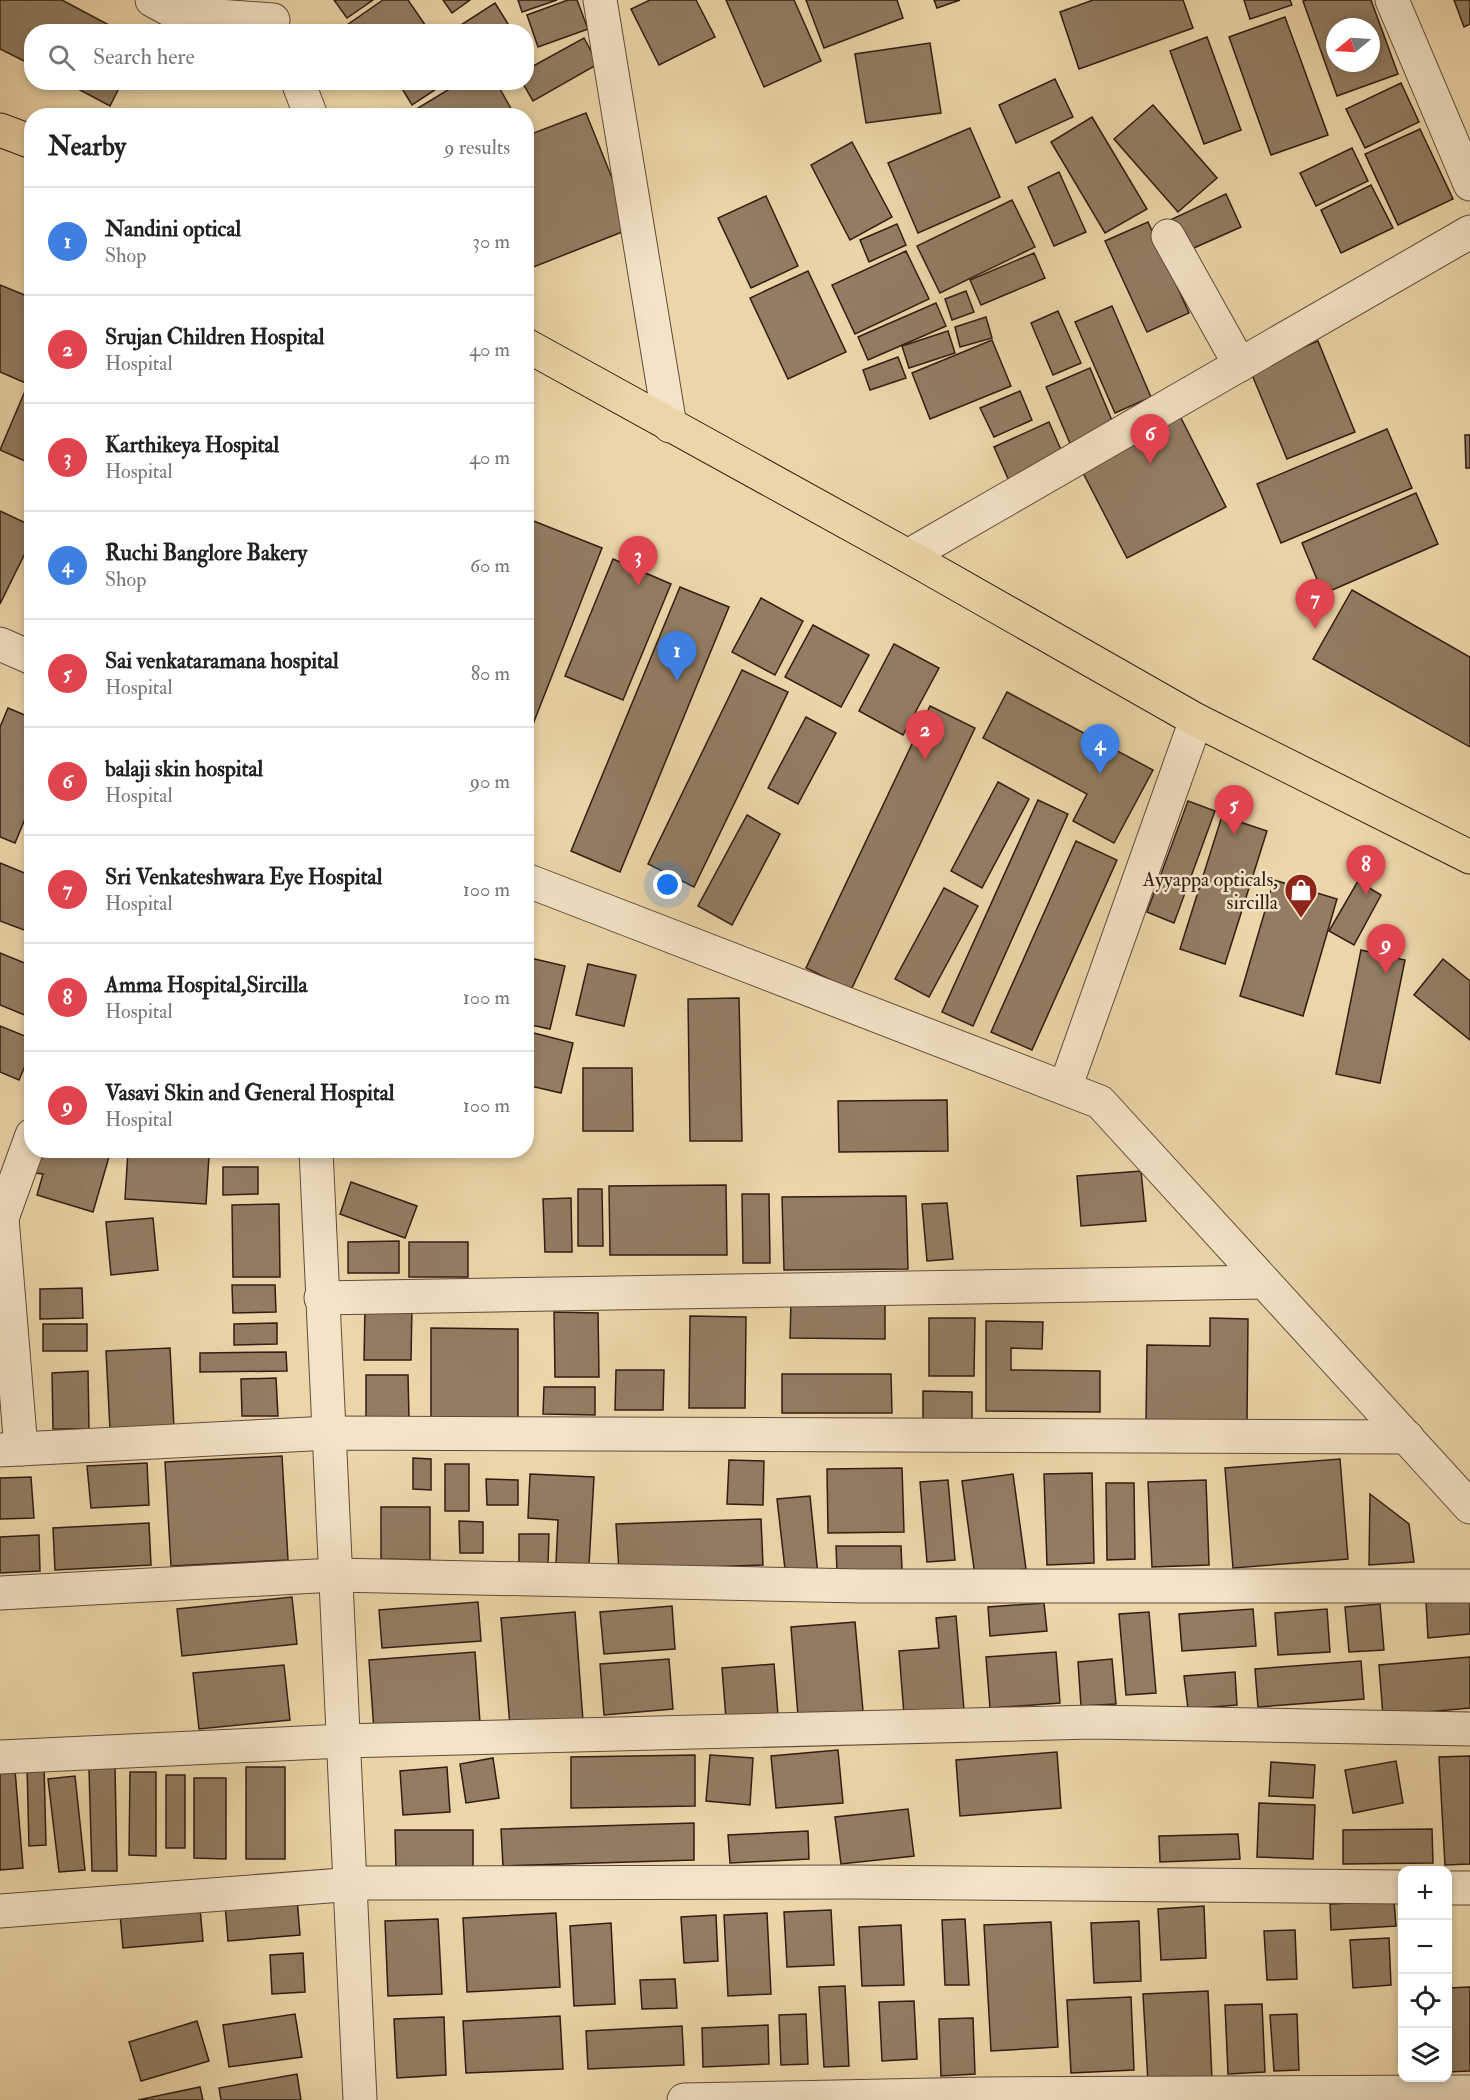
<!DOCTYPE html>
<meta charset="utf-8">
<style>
body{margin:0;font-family:"IM FELL Double Pica",serif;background:#f2f2f2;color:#222}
.controls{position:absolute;right:18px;bottom:18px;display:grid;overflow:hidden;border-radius:12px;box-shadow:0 3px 9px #0003}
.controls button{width:54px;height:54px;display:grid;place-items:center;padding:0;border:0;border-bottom:2px solid #e0e0e0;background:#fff;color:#222;font:30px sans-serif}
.compass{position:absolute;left:1326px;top:18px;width:54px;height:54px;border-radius:50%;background:#fff;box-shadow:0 3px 9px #0003;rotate:252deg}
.you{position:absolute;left:668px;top:885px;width:21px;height:21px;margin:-15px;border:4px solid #fff;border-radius:50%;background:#1a73e8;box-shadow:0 0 0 9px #1a73e833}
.badge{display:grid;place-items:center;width:39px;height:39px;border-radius:50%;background:#8f2418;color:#fff;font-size:20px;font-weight:700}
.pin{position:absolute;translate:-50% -50px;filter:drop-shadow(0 2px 3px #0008)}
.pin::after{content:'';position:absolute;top:32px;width:21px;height:18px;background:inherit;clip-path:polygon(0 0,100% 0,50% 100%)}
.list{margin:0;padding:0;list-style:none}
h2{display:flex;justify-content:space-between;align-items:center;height:78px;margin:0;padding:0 24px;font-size:26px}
h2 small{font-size:20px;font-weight:400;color:#767676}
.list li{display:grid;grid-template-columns:39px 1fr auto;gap:18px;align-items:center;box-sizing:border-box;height:108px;padding:0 24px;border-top:2px solid #e0e0e0}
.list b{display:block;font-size:22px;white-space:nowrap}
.list p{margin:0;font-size:20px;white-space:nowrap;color:#767676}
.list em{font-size:20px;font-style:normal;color:#767676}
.icon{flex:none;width:33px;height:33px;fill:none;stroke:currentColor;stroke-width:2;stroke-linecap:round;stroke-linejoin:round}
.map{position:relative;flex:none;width:1470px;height:2100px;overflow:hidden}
.search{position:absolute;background:#fff;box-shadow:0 3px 9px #0003;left:24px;top:24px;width:510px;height:66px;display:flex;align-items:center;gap:15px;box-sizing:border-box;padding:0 21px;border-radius:24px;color:#767676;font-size:22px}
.panel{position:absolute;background:#fff;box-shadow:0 3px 9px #0003;left:24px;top:108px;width:510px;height:1050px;border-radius:24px}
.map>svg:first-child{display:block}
</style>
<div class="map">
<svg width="1470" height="2100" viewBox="0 0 1470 2100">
<rect width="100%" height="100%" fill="#ecd6a9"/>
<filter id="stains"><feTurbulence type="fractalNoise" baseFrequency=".00333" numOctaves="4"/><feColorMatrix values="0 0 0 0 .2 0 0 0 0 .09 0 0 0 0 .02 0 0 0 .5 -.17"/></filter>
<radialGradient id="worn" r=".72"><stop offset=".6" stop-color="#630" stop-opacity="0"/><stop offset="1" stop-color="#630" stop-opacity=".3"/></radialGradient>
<!-- building -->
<g fill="#927d62" stroke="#301d15" stroke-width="1.5" fill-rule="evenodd">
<polygon points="0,0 62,0 122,32 32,32 32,65 0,49"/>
<polygon points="334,0 373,0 347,18"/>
<polygon points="383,0 408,0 430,32 351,32 347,25"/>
<polygon points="443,0 470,0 452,13"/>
<polygon points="518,0 557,0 522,12"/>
<polygon points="568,0 577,0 588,29 538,47 527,15"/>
<polygon points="650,0 696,0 715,37 659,65 631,9"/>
<polygon points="726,0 794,0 821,61 764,87"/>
<polygon points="806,0 897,0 903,18 824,48"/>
<polygon points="934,0 960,0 937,8"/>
<polygon points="1093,0 1183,0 1193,28 1079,69 1060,12"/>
<polygon points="1244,0 1290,0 1292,5 1250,19"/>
<path d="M1307 0H1371L1398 74 1337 96 1303 1ZM1335 27H1371V63H1335Z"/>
<polygon points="1454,0 1470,0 1470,24 1464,27"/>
<polygon points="495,3 513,32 450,32"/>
<polygon points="1285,17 1328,135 1271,155 1229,37"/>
<polygon points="1207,37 1241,130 1204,144 1170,51"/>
<polygon points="584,38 598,64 533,101 522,82 526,82 526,70"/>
<polygon points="930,43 941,113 866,123 855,54"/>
<polygon points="1055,79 1073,117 1016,143 999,105"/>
<polygon points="65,82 122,82 110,106"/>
<polygon points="398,82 447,82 412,105"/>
<polygon points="461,82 496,82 513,112 507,116 423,116 418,108"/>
<polygon points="1401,83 1419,122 1365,148 1346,109"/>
<polygon points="1153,105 1217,178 1178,212 1114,139"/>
<polygon points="586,113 632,228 526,270 526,136"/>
<polygon points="1092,117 1147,209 1105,233 1051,142"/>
<polygon points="970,128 1000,197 918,233 888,163"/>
<polygon points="1420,129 1453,199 1398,225 1365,154"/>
<polygon points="852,142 892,217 850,240 811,165"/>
<polygon points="1352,148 1368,181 1316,206 1300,173"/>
<polygon points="1059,172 1086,232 1054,246 1028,187"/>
<polygon points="1371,185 1393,228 1341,253 1321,210"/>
<polygon points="1226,194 1241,227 1185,252 1170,220"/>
<polygon points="766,196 798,266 751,288 718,218"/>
<polygon points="1012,200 1035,247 940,293 917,246"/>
<polygon points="1148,222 1189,313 1147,332 1105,241"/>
<polygon points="897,224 906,245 869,262 860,240"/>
<polygon points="906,251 929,299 855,334 832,285"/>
<polygon points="1034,253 1045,278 981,305 970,280"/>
<polygon points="808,271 846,352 788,379 750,298"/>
<polygon points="0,285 32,298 32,464 0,450 28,384 0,372"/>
<polygon points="966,291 974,312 952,320 945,299"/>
<polygon points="936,303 946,326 868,360 858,337"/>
<polygon points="1112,306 1151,397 1115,413 1075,322"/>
<polygon points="1058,311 1081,363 1053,375 1031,323"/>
<polygon points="986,317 992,338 960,347 955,327"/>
<polygon points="948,331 955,353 909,368 902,346"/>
<polygon points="992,340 1011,386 930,419 912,373"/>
<polygon points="1318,341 1355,432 1287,459 1250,370"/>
<polygon points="898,357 906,378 870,390 863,370"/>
<polygon points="1090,368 1116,430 1072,448 1046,387"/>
<polygon points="1020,391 1032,420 994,437 980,408"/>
<polygon points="1180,416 1226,507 1127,558 1080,467"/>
<polygon points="1049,422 1065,459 1010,483 994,447"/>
<polygon points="1387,429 1412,488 1281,543 1257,484"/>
<polygon points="1465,435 1470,435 1470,468 1466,468"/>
<polygon points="1416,493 1438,544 1323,594 1302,543"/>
<polygon points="0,511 32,526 32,539 0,604"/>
<polygon points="526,518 602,548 526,742"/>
<polygon points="613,559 671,584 623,700 565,676"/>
<polygon points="680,587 729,607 620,872 571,851"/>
<polygon points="1352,590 1470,657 1470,747 1313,659"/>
<polygon points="761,598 803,621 775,675 732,652"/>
<polygon points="813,625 869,655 841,707 785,677"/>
<polygon points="894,644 939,668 903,735 859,711"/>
<polygon points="742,670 788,692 694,887 648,864"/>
<polygon points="1007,692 1153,770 1114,843 1073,821 1087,794 983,738"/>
<polygon points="930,706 975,728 851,990 806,968"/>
<polygon points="8,708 32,718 32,802 15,843 0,837 0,727"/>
<polygon points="806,717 836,733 798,804 768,788"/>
<polygon points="998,782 1029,799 982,888 951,871"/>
<polygon points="1038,800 1068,814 973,1026 942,1012"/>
<polygon points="1188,801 1215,811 1174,923 1147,912"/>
<polygon points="747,815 780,834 732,925 698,906"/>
<polygon points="1222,816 1267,831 1225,964 1180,949"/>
<polygon points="1076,841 1117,860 1032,1050 991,1032"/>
<polygon points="0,863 32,876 32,933 0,921"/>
<polygon points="1274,880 1337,899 1303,1016 1240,996"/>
<polygon points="1358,881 1381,895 1354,945 1329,931"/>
<polygon points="944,888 978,906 929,997 895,979"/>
<polygon points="1361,950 1405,960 1380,1083 1336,1074"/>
<polygon points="0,953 32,966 32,1018 0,1005"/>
<polygon points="526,957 565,966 550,1029 526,1024"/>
<polygon points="1443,959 1470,981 1470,1040 1414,995"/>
<polygon points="588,964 636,975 624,1026 576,1015"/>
<polygon points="739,998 742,1141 690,1141 688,999"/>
<polygon points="0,1026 32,1039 32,1049 19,1080 0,1072"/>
<polygon points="526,1031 573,1043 561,1093 526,1085"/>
<polygon points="583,1068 632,1068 633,1131 583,1131"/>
<polygon points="947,1100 948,1151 839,1152 838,1101"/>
<polygon points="42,1150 111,1150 93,1212 37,1195 43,1174 35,1173"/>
<polygon points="128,1151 209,1156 206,1204 125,1199"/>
<polygon points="223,1167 258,1167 258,1194 223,1195"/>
<polygon points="1141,1171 1146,1221 1081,1226 1077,1176"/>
<polygon points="351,1182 417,1206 405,1238 340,1214"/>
<polygon points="726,1185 727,1255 610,1255 609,1186"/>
<polygon points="578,1189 602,1189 603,1246 578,1246"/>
<polygon points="742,1194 769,1194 770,1263 743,1263"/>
<polygon points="906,1196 908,1269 784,1270 782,1197"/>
<polygon points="571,1198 572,1252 545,1252 543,1199"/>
<polygon points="947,1203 953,1259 927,1261 922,1204"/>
<polygon points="279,1204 280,1277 233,1277 232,1205"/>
<polygon points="153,1218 158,1270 111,1275 106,1222"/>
<polygon points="399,1241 399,1273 348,1273 348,1242"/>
<rect x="409" y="1242" width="59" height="35"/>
<polygon points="232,1285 275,1285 276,1312 233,1313"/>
<polygon points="82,1288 83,1318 40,1319 40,1289"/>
<polygon points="791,1302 885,1302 885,1339 790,1338"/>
<polygon points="365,1305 412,1305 411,1360 364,1360"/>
<polygon points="554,1312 598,1313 599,1377 555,1377"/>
<polygon points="690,1316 746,1317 745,1408 689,1408"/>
<polygon points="929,1318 975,1318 974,1376 929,1376"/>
<polygon points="1210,1318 1248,1319 1247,1423 1146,1422 1147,1345 1210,1346"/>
<polygon points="986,1321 1043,1322 1042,1349 1011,1348 1011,1370 1100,1371 1100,1412 986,1411"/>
<polygon points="277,1323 277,1344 234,1345 234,1324"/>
<rect x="43" y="1324" width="44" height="27"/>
<polygon points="431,1328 518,1329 518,1422 431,1422"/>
<polygon points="170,1348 174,1428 110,1430 106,1351"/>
<polygon points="286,1352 287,1371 200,1372 200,1353"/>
<polygon points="616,1370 664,1370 663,1410 615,1410"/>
<polygon points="88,1371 89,1429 53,1429 52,1373"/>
<polygon points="782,1374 891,1374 892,1413 782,1413"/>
<polygon points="366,1375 408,1375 409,1419 366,1418"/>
<polygon points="276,1378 278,1416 242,1416 241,1379"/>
<polygon points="544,1387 595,1387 595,1415 543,1414"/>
<polygon points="923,1391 972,1392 972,1423 923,1423"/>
<polygon points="282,1456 288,1560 171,1566 165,1462"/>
<polygon points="413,1458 431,1459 431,1490 413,1489"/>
<polygon points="1340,1459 1348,1559 1233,1568 1225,1468"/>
<polygon points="729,1460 764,1461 763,1505 727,1504"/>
<polygon points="147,1463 149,1505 91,1508 87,1466"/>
<rect x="445" y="1464" width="24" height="47"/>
<polygon points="902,1468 904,1532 828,1533 827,1469"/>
<polygon points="1092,1473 1094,1563 1047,1565 1044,1474"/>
<polygon points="530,1474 594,1477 589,1565 556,1563 558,1520 528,1518"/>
<polygon points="1013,1474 1026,1569 975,1576 962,1481"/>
<polygon points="31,1477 34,1518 0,1519 0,1478"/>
<polygon points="486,1479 518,1480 518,1505 487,1505"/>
<polygon points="948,1480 955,1560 927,1562 920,1482"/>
<polygon points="1206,1480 1209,1565 1152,1567 1148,1482"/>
<polygon points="1106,1483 1134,1483 1135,1559 1107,1560"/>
<polygon points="1370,1494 1409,1524 1414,1562 1369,1565"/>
<polygon points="810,1496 818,1575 786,1578 777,1499"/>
<polygon points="381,1507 430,1507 430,1560 381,1559"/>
<polygon points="761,1519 763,1565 619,1570 616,1524"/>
<polygon points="459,1521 483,1522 483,1553 460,1553"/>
<polygon points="149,1523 151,1565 55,1570 53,1528"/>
<polygon points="519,1534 549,1534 548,1564 519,1564"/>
<polygon points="39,1535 40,1571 0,1573 0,1537"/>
<polygon points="836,1546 901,1546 902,1570 837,1571"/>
<polygon points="292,1597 297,1644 182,1656 177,1609"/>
<polygon points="1470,1599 1470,1634 1428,1638 1426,1602"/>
<polygon points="478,1602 481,1641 382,1648 379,1610"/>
<polygon points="1044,1603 1047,1631 990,1636 988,1607"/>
<polygon points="1380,1604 1384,1650 1349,1652 1345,1607"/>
<polygon points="672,1606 675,1649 604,1654 600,1612"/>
<polygon points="1253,1609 1256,1646 1182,1651 1179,1614"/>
<polygon points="1327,1609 1330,1652 1278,1655 1275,1613"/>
<polygon points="575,1612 583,1721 510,1726 501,1618"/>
<polygon points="1149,1612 1156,1693 1126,1695 1119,1614"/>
<polygon points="956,1616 964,1710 904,1715 899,1651 939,1648 936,1618"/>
<polygon points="855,1622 863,1711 798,1716 791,1627"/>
<polygon points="475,1652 480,1723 374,1731 369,1660"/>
<polygon points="1056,1652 1060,1703 990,1708 986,1657"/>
<polygon points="1470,1657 1470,1708 1383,1716 1379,1665"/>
<polygon points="669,1659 673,1709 604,1715 600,1664"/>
<polygon points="1112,1659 1116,1704 1081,1706 1078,1662"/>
<polygon points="1361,1661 1364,1699 1258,1707 1255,1669"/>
<polygon points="774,1664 778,1715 726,1719 722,1668"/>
<polygon points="284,1665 290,1720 199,1729 193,1673"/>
<polygon points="1235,1672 1237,1705 1188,1709 1184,1676"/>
<polygon points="838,1750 843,1803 776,1808 771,1756"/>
<polygon points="1057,1752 1061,1808 960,1816 956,1760"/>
<polygon points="695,1755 695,1806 571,1808 571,1757"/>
<polygon points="710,1755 753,1758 750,1805 706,1801"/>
<polygon points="1470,1756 1470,1864 1445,1865 1439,1757"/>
<polygon points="493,1758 499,1798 466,1803 460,1764"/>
<polygon points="1396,1761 1403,1803 1353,1813 1345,1770"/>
<polygon points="1271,1762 1315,1765 1313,1798 1269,1796"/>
<polygon points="44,1765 46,1845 29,1846 27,1766"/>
<polygon points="115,1767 117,1871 92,1871 89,1769"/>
<rect x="246" y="1767" width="39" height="92"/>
<polygon points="447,1767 450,1812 403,1815 400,1771"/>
<polygon points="15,1770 23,1868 0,1870 0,1772"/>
<polygon points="130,1772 156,1772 156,1856 129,1855"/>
<rect x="166" y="1775" width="19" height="73"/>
<polygon points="75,1776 85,1870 59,1872 48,1779"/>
<polygon points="194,1778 226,1778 226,1859 194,1858"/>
<polygon points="1259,1803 1315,1805 1313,1859 1257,1857"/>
<polygon points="908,1809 914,1856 841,1864 835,1817"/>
<polygon points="694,1823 694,1860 503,1866 501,1829"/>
<polygon points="1432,1829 1433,1863 1343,1864 1343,1830"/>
<polygon points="395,1830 473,1830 473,1871 396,1870"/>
<polygon points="808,1831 809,1859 730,1863 728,1835"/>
<polygon points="1238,1834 1240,1859 1160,1862 1159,1836"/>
<polygon points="297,1898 300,1935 228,1941 225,1904"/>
<polygon points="1394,1901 1396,1926 1331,1930 1330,1904"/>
<polygon points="1204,1906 1206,1958 1161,1960 1158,1909"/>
<polygon points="200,1908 203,1941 123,1948 120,1914"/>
<polygon points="831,1910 834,1965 787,1967 784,1912"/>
<polygon points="556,1913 560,1987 467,1992 463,1918"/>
<polygon points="767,1913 771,1994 728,1996 724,1915"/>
<polygon points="716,1915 718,1961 684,1963 681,1917"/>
<polygon points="438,1919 442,1994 388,1996 385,1921"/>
<polygon points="965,1919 969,1985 945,1985 942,1920"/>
<polygon points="1139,1921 1141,1981 1094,1983 1091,1923"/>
<polygon points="1051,1922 1058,2047 991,2051 984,1925"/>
<polygon points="611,1923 615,2004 574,2006 570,1926"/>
<polygon points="901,1925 904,1985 862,1986 859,1927"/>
<polygon points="1295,1930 1297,1979 1267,1980 1264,1931"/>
<polygon points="1389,1938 1391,1985 1353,1988 1350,1940"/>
<polygon points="303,1953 305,1992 272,1994 270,1955"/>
<polygon points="675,1979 677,2008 642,2009 640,1980"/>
<polygon points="845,1986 849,2066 824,2067 819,1987"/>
<polygon points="1470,1987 1470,2071 1448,2072 1448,1988"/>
<polygon points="1208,1991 1212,2080 1148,2083 1143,1994"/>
<polygon points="1131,1997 1134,2070 1071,2073 1067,2000"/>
<polygon points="914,2001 917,2059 882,2061 879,2002"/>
<polygon points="1262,2004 1265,2072 1228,2074 1225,2005"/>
<polygon points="295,2014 302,2057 229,2067 223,2025"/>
<polygon points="806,2014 808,2064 781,2065 779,2015"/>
<polygon points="1297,2014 1299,2070 1274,2071 1270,2015"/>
<polygon points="560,2016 563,2069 466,2073 463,2021"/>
<polygon points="444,2017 446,2075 397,2078 394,2019"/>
<polygon points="973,2018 975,2074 941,2076 939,2019"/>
<polygon points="197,2021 209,2061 141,2081 129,2042"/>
<polygon points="768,2025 769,2064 703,2067 702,2028"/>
<polygon points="682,2026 684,2065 588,2069 586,2031"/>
<polygon points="297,2074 301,2100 221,2100 219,2088"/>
<polygon points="200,2087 203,2100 138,2100"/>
</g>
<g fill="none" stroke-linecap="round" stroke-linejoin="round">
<!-- minor casing -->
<g stroke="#5f4b3a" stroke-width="35">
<g id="minor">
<polyline points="152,0 176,13 273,20"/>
<polyline points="600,0 670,426"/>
<polyline points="1392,0 1470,184"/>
<polyline points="298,82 311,116"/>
<polyline points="1168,236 1240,365"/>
<polyline points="908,556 1470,232"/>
<polyline points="0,644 32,658"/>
<polyline points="526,880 1100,1102 1470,1507"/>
<polyline points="1065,1088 1196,720"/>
<polyline points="316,1150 360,2100"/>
<polyline points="321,1298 1264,1282"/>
<polyline points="21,1449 2,1218 32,1135"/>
<polyline points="0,1450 329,1433 1407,1437"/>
<polyline points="0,1593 335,1575 862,1586 1470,1586"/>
<polyline points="0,1757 343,1741 1092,1722 1470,1729"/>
<polyline points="1448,1888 1470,1888"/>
<polyline points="0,1911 368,1883 854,1882 1402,1887"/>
<polyline points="684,2100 982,2094 1470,2092"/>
</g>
</g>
<!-- primary casing -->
<g stroke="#301d15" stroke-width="35">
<g id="primary">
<polyline points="0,130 32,142"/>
<polyline points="526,345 908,556 1196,720 1470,857"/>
</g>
</g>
<!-- minor -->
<use href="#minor" stroke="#f3e4c7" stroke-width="33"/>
<!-- primary -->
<use href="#primary" stroke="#ecd6a9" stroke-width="33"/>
</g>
<!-- icons -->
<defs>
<g id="shop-pin" transform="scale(1.725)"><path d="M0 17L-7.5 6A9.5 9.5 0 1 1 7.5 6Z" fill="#8f2418" stroke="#f3e4c7"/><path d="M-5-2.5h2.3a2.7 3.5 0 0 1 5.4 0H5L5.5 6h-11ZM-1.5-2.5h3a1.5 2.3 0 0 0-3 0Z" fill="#fff"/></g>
</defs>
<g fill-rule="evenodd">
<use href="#shop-pin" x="1301" y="890"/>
</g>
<g text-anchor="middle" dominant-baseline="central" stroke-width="5" stroke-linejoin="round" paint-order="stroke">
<!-- poi labels -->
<g font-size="20" fill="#301d15" stroke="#f3e4c7" text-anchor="end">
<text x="1278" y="879">Ayyappa opticals,<tspan x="1278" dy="23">sircilla</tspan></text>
</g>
</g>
<rect width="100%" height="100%" filter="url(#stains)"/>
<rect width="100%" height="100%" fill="url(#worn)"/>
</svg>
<div class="controls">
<button>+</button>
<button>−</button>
<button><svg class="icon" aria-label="locate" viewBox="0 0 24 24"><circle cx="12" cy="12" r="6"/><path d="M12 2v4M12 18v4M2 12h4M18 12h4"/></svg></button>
<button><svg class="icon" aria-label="layers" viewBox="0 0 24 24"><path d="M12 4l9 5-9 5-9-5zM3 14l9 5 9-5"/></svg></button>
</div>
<svg class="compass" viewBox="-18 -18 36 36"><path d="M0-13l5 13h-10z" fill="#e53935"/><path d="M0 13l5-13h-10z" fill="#767676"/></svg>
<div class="you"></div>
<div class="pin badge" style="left:677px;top:681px;background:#3f7fe0">1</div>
<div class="pin badge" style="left:925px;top:760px;background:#e0444e">2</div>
<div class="pin badge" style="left:638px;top:586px;background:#e0444e">3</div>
<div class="pin badge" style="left:1100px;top:774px;background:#3f7fe0">4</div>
<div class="pin badge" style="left:1234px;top:835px;background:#e0444e">5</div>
<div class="pin badge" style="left:1150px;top:464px;background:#e0444e">6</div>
<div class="pin badge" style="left:1315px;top:629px;background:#e0444e">7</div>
<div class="pin badge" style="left:1366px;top:895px;background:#e0444e">8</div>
<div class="pin badge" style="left:1386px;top:974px;background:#e0444e">9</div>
<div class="search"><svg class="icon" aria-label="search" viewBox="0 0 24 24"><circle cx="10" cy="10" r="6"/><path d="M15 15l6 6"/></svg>Search here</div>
<section class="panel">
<h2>Nearby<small>9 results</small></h2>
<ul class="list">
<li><span class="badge" style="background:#3f7fe0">1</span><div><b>Nandini optical</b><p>Shop</p></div><em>30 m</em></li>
<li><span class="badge" style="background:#e0444e">2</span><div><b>Srujan Children Hospital</b><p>Hospital</p></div><em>40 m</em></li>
<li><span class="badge" style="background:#e0444e">3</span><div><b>Karthikeya Hospital</b><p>Hospital</p></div><em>40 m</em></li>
<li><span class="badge" style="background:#3f7fe0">4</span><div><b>Ruchi Banglore Bakery</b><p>Shop</p></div><em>60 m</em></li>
<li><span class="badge" style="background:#e0444e">5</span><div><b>Sai venkataramana hospital</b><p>Hospital</p></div><em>80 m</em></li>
<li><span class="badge" style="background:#e0444e">6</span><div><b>balaji skin hospital</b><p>Hospital</p></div><em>90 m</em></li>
<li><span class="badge" style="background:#e0444e">7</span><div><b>Sri Venkateshwara Eye Hospital</b><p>Hospital</p></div><em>100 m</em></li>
<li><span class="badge" style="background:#e0444e">8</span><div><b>Amma Hospital,Sircilla</b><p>Hospital</p></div><em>100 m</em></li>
<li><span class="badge" style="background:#e0444e">9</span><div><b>Vasavi Skin and General Hospital</b><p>Hospital</p></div><em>100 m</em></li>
</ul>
</section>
</div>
